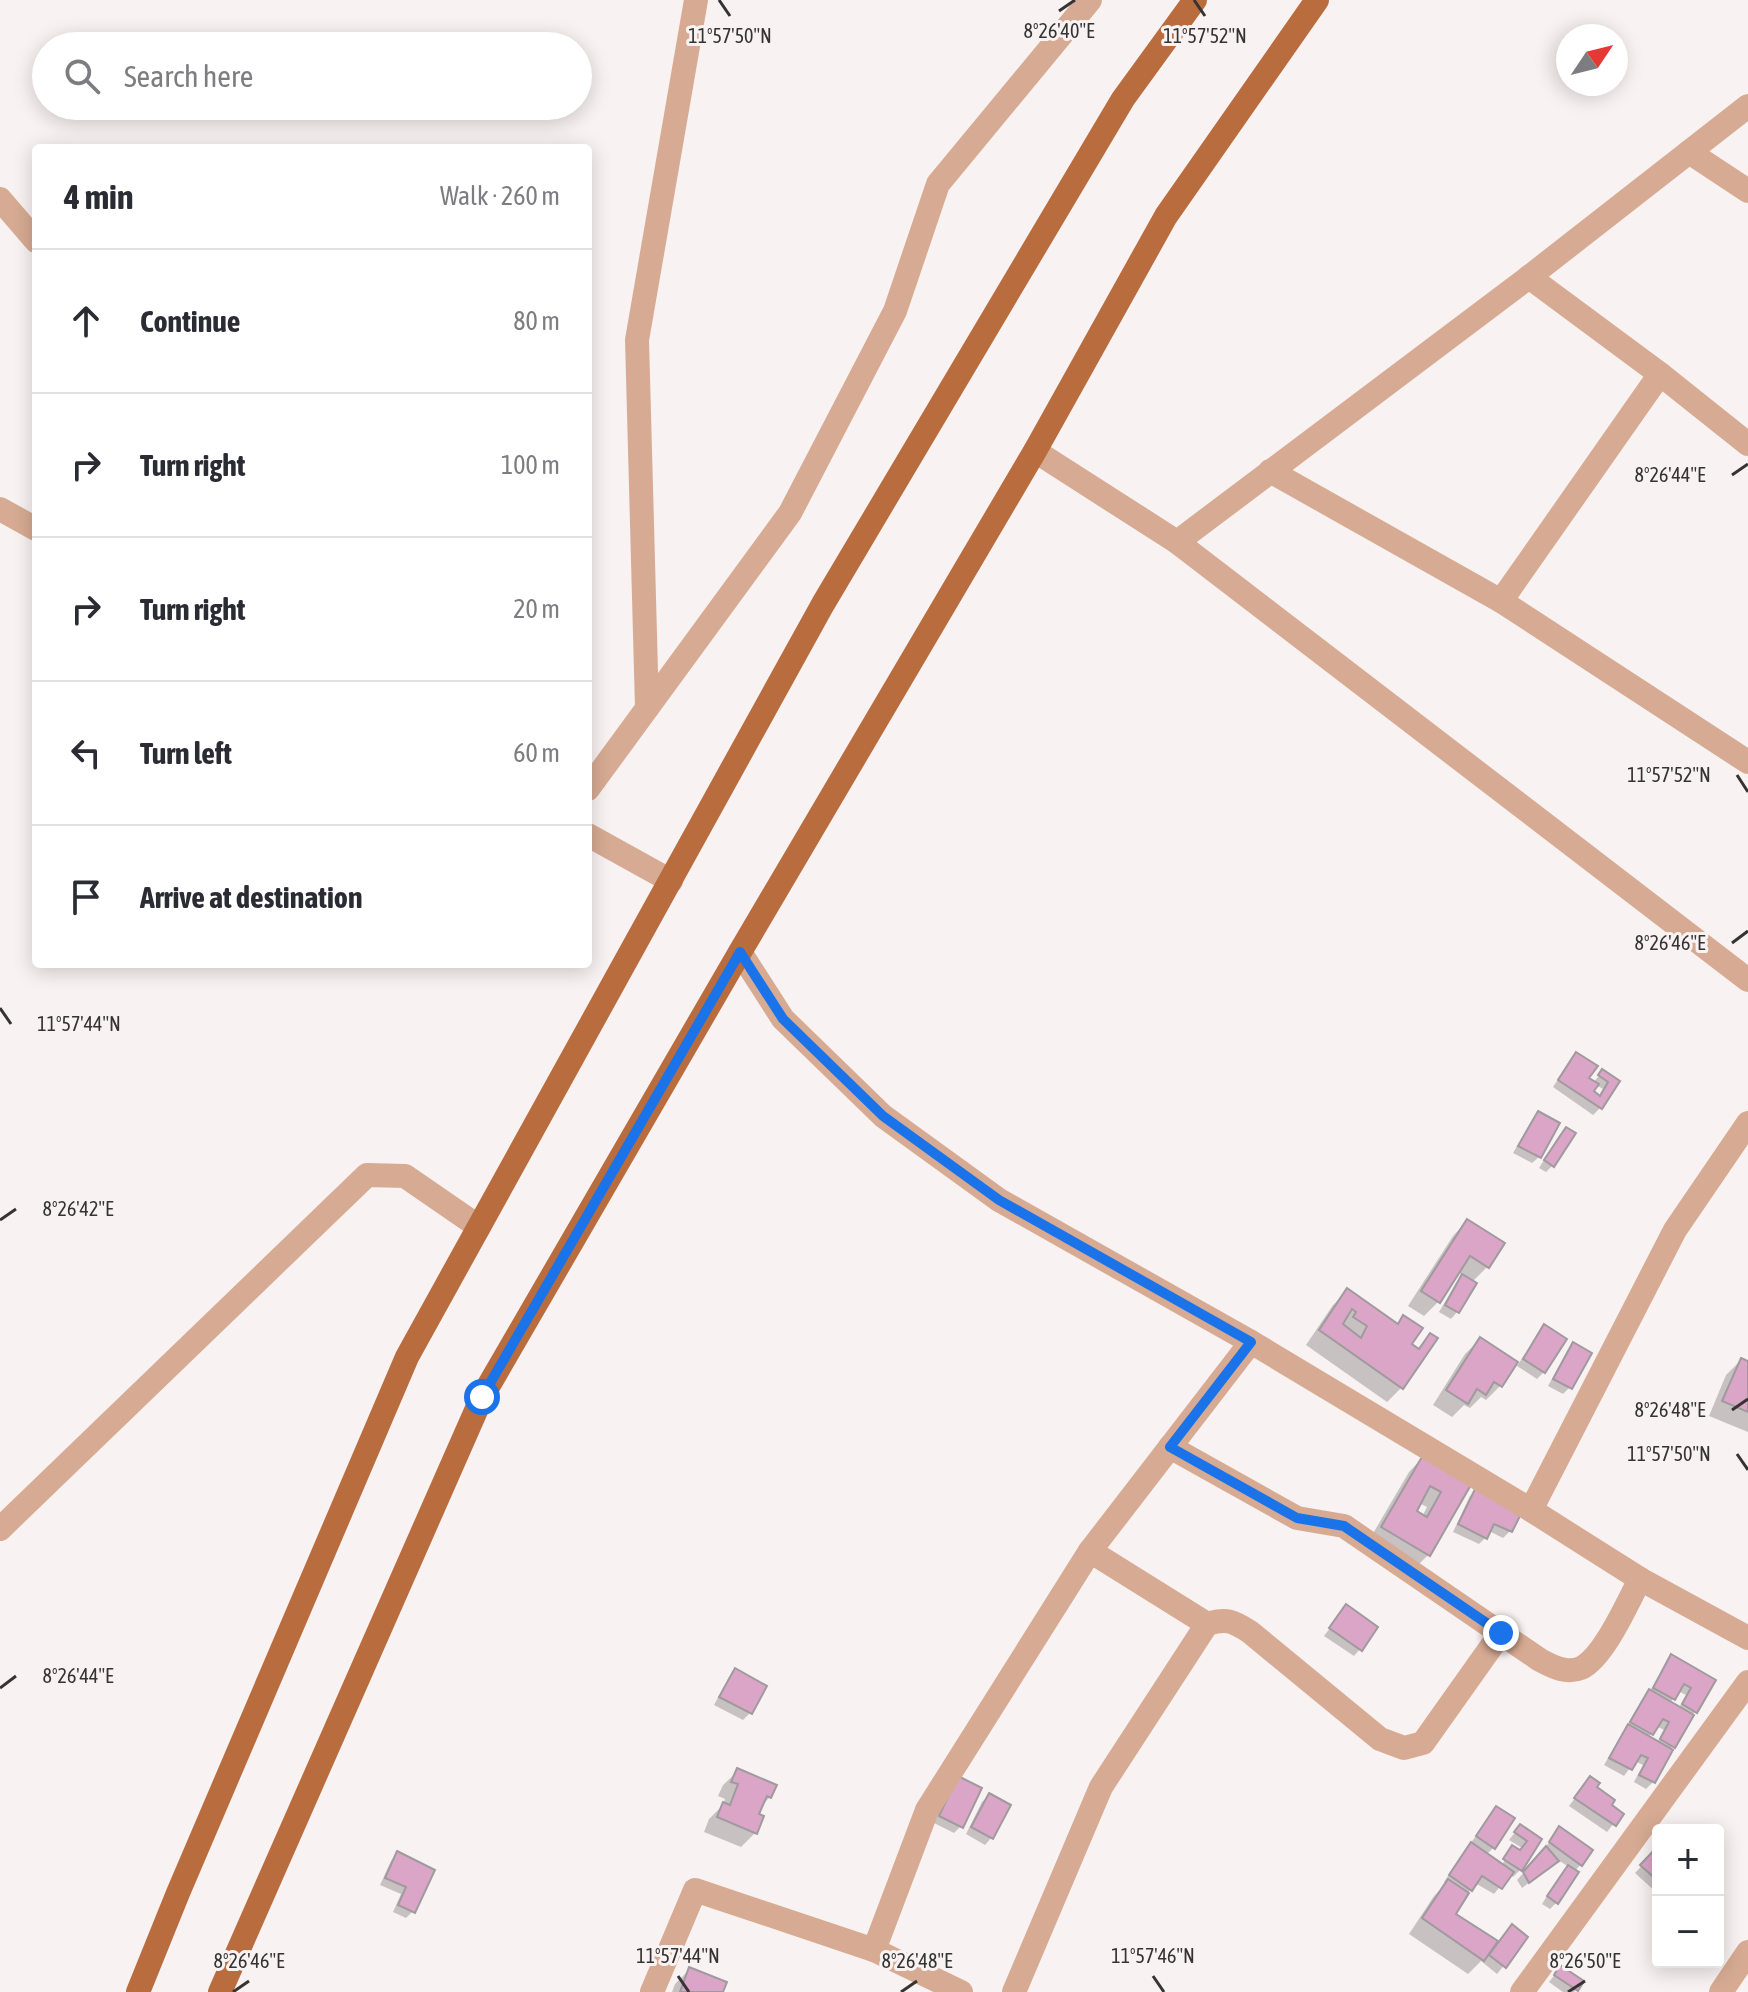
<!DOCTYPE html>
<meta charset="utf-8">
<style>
body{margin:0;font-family:"Asap Condensed",sans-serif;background:#f7f7f7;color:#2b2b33}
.controls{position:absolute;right:24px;bottom:24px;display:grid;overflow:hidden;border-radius:8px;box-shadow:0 4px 20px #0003}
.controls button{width:72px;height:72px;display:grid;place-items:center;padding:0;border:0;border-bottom:2px solid #e1e1e2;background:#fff;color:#2b2b33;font:40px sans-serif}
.compass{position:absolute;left:1556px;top:24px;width:72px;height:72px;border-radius:50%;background:#fff;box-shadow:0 4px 20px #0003;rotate:55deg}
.stop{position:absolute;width:24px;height:24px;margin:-18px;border:6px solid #1a73e8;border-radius:50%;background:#fff}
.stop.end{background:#1a73e8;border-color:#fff;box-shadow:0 2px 8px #0008}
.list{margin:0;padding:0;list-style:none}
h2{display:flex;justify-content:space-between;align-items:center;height:104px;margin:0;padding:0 32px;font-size:34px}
h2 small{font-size:26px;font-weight:400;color:#7c7c81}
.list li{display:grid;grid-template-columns:52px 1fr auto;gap:24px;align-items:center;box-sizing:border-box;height:144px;padding:0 32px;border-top:2px solid #e1e1e2}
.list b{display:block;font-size:30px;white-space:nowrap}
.list em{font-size:26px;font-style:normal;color:#7c7c81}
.icon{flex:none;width:44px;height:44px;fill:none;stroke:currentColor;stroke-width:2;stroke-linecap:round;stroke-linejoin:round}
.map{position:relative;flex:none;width:1748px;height:1992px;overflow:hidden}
.search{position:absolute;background:#fff;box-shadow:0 4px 20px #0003;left:32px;top:32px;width:560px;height:88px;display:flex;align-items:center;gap:20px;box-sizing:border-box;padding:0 28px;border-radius:44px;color:#7c7c81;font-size:30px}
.panel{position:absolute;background:#fff;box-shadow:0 4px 20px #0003;left:32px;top:144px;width:560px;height:824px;border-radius:8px}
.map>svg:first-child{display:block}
</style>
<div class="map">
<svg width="1748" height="1992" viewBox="0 0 1748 1992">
<rect width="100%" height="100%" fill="#f9f2f2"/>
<!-- shadow -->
<g fill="#0003" fill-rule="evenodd">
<path d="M1576 1055 1586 1079 1593 1083 1602 1072 1617 1082 1600 1108 1593 1115 1553 1087 1570 1061ZM1596 1085 1603 1089 1598 1097 1591 1091Z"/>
<polygon points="1539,1113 1539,1157 1532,1163 1513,1153 1532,1120"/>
<polygon points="1566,1129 1552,1166 1546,1172 1539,1168 1559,1136"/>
<polygon points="1467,1221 1487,1267 1472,1282 1474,1283 1457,1312 1451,1319 1439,1312 1456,1283 1464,1276 1458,1272 1438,1302 1424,1316 1408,1306 1453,1236"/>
<polygon points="1348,1291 1396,1325 1404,1317 1410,1345 1416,1350 1430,1336 1402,1387 1387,1402 1306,1345 1333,1305"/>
<polygon points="1545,1327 1544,1372 1537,1379 1517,1366 1538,1334"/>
<polygon points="1480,1339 1500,1386 1486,1400 1481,1397 1470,1408 1464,1405 1452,1417 1433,1405 1465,1354"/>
<polygon points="1573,1345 1570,1387 1563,1394 1548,1386 1567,1351"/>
<polygon points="1741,1360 1748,1363 1748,1432 1709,1416 1726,1375"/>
<path d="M1423 1457 1469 1484 1428 1555 1414 1569 1368 1542 1409 1472ZM1419 1503 1427 1507 1422 1517 1414 1512Z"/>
<polygon points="1477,1490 1520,1511 1510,1531 1503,1538 1489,1531 1485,1538 1479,1544 1453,1532 1470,1496"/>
<polygon points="1346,1607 1360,1649 1354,1656 1324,1636"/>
<path d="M1672 1657 1713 1681 1695 1712 1690 1717 1670 1750 1653 1782 1646 1789 1634 1782 1643 1765 1635 1761 1624 1776 1604 1765 1643 1698 1650 1691 1665 1664ZM1678 1691 1686 1695 1679 1708 1670 1703ZM1656 1726 1664 1730 1657 1743 1648 1738Z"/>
<polygon points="735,1671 764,1687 750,1713 743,1720 714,1705 729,1677"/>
<polygon points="738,1771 770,1797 761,1806 757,1815 755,1833 741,1847 704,1832 709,1819 723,1805 725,1799 718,1796 723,1785"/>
<polygon points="951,1786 961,1826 954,1833 934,1823"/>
<polygon points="1584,1786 1594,1788 1609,1805 1621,1814 1607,1832 1569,1806"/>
<polygon points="989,1795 991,1838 985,1845 966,1834 982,1802"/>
<polygon points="1496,1808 1493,1848 1486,1855 1500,1868 1510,1852 1519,1852 1522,1848 1509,1840 1520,1826 1540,1840 1520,1870 1513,1877 1510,1874 1494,1894 1475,1883 1454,1914 1498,1944 1526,1938 1497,1974 1481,1961 1468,1974 1409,1934 1434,1896 1446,1884 1444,1882 1465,1851"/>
<polygon points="1559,1829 1581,1864 1574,1872 1556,1903 1550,1909 1542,1904 1561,1874 1569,1867 1558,1860 1522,1888 1517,1880 1544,1850 1553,1836"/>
<polygon points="1658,1849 1658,1894 1635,1873"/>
<polygon points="398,1854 413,1911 406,1918 393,1912 401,1894 380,1885 391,1861"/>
<polygon points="1560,1968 1576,1990 1574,1992 1563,1992 1549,1982"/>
<polygon points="689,1970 721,1992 672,1992 675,1984"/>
</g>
<!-- building -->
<g fill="#daa5c7" stroke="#a09a9e" stroke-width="2" fill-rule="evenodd">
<polygon points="1576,1052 1598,1066 1589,1078 1599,1084 1594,1091 1600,1096 1608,1082 1598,1075 1602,1069 1620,1081 1602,1109 1558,1080"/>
<polygon points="1538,1111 1560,1123 1541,1158 1518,1146"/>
<polygon points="1566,1127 1576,1133 1554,1167 1544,1160"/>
<polygon points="1467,1219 1505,1243 1489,1268 1470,1256 1440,1303 1421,1291"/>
<polygon points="1462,1274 1477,1283 1459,1313 1445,1305"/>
<path d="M1347 1288 1398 1324 1403 1315 1423 1328 1412 1344 1419 1349 1430 1333 1438 1338 1403 1389 1319 1330ZM1352 1309 1356 1312 1353 1317 1367 1326 1361 1338 1343 1324Z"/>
<polygon points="1544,1324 1567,1339 1545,1373 1523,1359"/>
<polygon points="1480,1337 1518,1362 1502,1387 1494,1382 1486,1395 1477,1389 1468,1404 1446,1390"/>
<polygon points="1573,1342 1592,1353 1572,1389 1553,1379"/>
<polygon points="1741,1358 1748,1361 1748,1412 1722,1401"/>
<path d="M1423 1455 1472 1483 1430 1556 1381 1527ZM1430 1486 1441 1492 1427 1517 1417 1511Z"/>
<polygon points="1476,1487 1523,1510 1512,1532 1494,1524 1487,1539 1458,1524"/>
<polygon points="1346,1604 1378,1627 1362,1651 1329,1628"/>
<polygon points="1671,1654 1716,1680 1697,1713 1682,1704 1691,1688 1684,1684 1675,1700 1653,1688"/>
<polygon points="735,1668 767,1686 752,1714 719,1697"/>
<polygon points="1649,1689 1694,1715 1675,1748 1660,1739 1669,1722 1663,1719 1653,1735 1630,1722"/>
<polygon points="1628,1724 1673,1750 1655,1783 1639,1775 1648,1758 1641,1755 1632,1770 1609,1758"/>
<polygon points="737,1768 777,1785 771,1798 767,1796 759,1814 764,1816 757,1834 717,1817 723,1802 730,1805 738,1784 731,1782"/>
<polygon points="958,1776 982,1788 963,1828 939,1816"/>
<polygon points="1590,1776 1600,1783 1597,1787 1615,1800 1612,1805 1624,1814 1616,1826 1574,1798"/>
<polygon points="989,1793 1011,1805 993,1839 971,1827"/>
<polygon points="1496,1806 1515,1818 1495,1849 1476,1836"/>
<polygon points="1520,1824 1542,1839 1522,1871 1503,1859 1512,1845 1520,1850 1527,1841 1514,1832"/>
<polygon points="1559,1826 1593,1850 1582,1866 1549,1842"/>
<polygon points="1471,1842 1514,1872 1502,1889 1482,1876 1472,1891 1449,1875"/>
<polygon points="1546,1846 1559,1861 1529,1883 1523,1872"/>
<polygon points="1658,1846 1658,1881 1640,1865"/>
<polygon points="397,1851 435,1870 415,1913 398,1905 406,1887 385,1878"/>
<polygon points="1568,1865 1579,1872 1558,1904 1547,1896"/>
<polygon points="1448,1879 1469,1893 1456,1914 1498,1941 1484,1961 1422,1918"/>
<polygon points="1512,1924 1528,1937 1506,1968 1489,1955"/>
<polygon points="1560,1965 1584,1981 1578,1991 1554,1975"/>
<polygon points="689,1967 727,1982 723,1992 680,1992"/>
</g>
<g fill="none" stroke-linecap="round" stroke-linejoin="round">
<!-- street -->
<g stroke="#d7ab93" stroke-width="24">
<polyline points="1689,152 1748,191"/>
<polyline points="0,199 36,241"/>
<polyline points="1529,277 1660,374 1748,444"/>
<polyline points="1035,451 1177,542 1529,277 1748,106"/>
<polyline points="1270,471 1501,601 1748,762"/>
<polyline points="0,509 36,529"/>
<polyline points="1177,542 1748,980"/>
<polyline points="1501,601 1660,374"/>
<polyline points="647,708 637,340 696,0"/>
<polyline points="588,789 790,513 895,311 938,184 1090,0"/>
<polyline points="588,835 671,881"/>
<polyline points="740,952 783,1019 883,1116 999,1200 1251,1342 1531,1510 1640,1579 1748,1638"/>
<path d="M1170 1447 1297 1518 1344 1526 1540 1660C1553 1667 1567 1674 1581 1668 1604 1657 1628 1602 1640 1579"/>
<polyline points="1531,1510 1675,1230 1748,1123"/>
<polyline points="0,1529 367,1175 405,1176 479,1227"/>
<polyline points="1090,1551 1207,1624"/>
<polyline points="874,1950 927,1810 1090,1551 1251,1342"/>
<polyline points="652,1992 695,1890 874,1950 961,1992"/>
<path d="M1014 1992 1101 1787 1207 1624C1227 1618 1233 1621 1250 1632L1380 1739 1404 1748 1423 1743 1501 1633"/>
<polyline points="1522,1992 1748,1682"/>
<polyline points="1721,1992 1748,1952"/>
</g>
<!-- primary -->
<g stroke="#b96c3d" stroke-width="24">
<polyline points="138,1992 178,1893 407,1357 823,604 1123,99 1195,0"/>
<polyline points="220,1992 482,1397 740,952 1035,451 1166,216 1317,0"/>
</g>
</g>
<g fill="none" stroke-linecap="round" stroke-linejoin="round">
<!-- route -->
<polyline stroke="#1a73e8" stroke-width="10" points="482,1397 740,952 783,1019 883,1116 999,1200 1251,1342 1170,1447 1297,1518 1344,1526 1501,1633"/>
</g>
<!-- ticks -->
<path fill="none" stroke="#363333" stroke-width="3" d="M719 0 730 16M1194 0 1205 16M1059 11 1075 0M1732 475 1748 464M1737 775 1748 792M1732 943 1748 931M0 1008 11 1024M0 1220 16 1209M1732 1410 1748 1399M1737 1454 1748 1470M0 1688 16 1676M678 1976 689 1992M1153 1976 1164 1992M233 1992 249 1981M901 1992 917 1981M1568 1992 1585 1981"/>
<g font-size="20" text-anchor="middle" fill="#363333" stroke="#f9f2f2" stroke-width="6" stroke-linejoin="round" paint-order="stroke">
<text x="1059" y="38">8°26'40"E</text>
<text x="730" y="43">11°57'50"N</text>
<text x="1205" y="43">11°57'52"N</text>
<text x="1670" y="482">8°26'44"E</text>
<text x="1669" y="782">11°57'52"N</text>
<text x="1670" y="950">8°26'46"E</text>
<text x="79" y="1031">11°57'44"N</text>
<text x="78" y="1216">8°26'42"E</text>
<text x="1670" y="1417">8°26'48"E</text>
<text x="1669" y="1461">11°57'50"N</text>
<text x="78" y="1683">8°26'44"E</text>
<text x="678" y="1963">11°57'44"N</text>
<text x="1153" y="1963">11°57'46"N</text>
<text x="249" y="1968">8°26'46"E</text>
<text x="917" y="1968">8°26'48"E</text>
<text x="1585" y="1968">8°26'50"E</text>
</g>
</svg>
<div class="controls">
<button>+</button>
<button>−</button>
</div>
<svg class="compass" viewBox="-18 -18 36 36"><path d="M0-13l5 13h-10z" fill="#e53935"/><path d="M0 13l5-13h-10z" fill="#7c7c81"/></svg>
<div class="stop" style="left:482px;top:1397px"></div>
<div class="stop end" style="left:1501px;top:1633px"></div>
<div class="search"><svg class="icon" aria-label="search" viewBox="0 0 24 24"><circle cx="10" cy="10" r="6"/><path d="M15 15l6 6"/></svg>Search here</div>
<section class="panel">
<h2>4 min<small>Walk · 260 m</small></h2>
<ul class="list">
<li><svg class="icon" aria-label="ahead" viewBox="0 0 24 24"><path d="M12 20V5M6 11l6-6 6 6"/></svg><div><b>Continue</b></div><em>80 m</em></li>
<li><svg class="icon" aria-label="right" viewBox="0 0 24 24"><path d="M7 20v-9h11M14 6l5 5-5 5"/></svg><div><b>Turn right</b></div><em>100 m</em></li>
<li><svg class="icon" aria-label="right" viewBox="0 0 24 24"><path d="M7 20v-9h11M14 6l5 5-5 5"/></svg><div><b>Turn right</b></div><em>20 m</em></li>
<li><svg class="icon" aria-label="left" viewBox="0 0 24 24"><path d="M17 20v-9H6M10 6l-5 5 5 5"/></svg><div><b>Turn left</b></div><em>60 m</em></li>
<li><svg class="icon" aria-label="arrive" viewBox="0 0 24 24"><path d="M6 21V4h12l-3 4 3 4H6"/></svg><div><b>Arrive at destination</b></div></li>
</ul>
</section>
</div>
